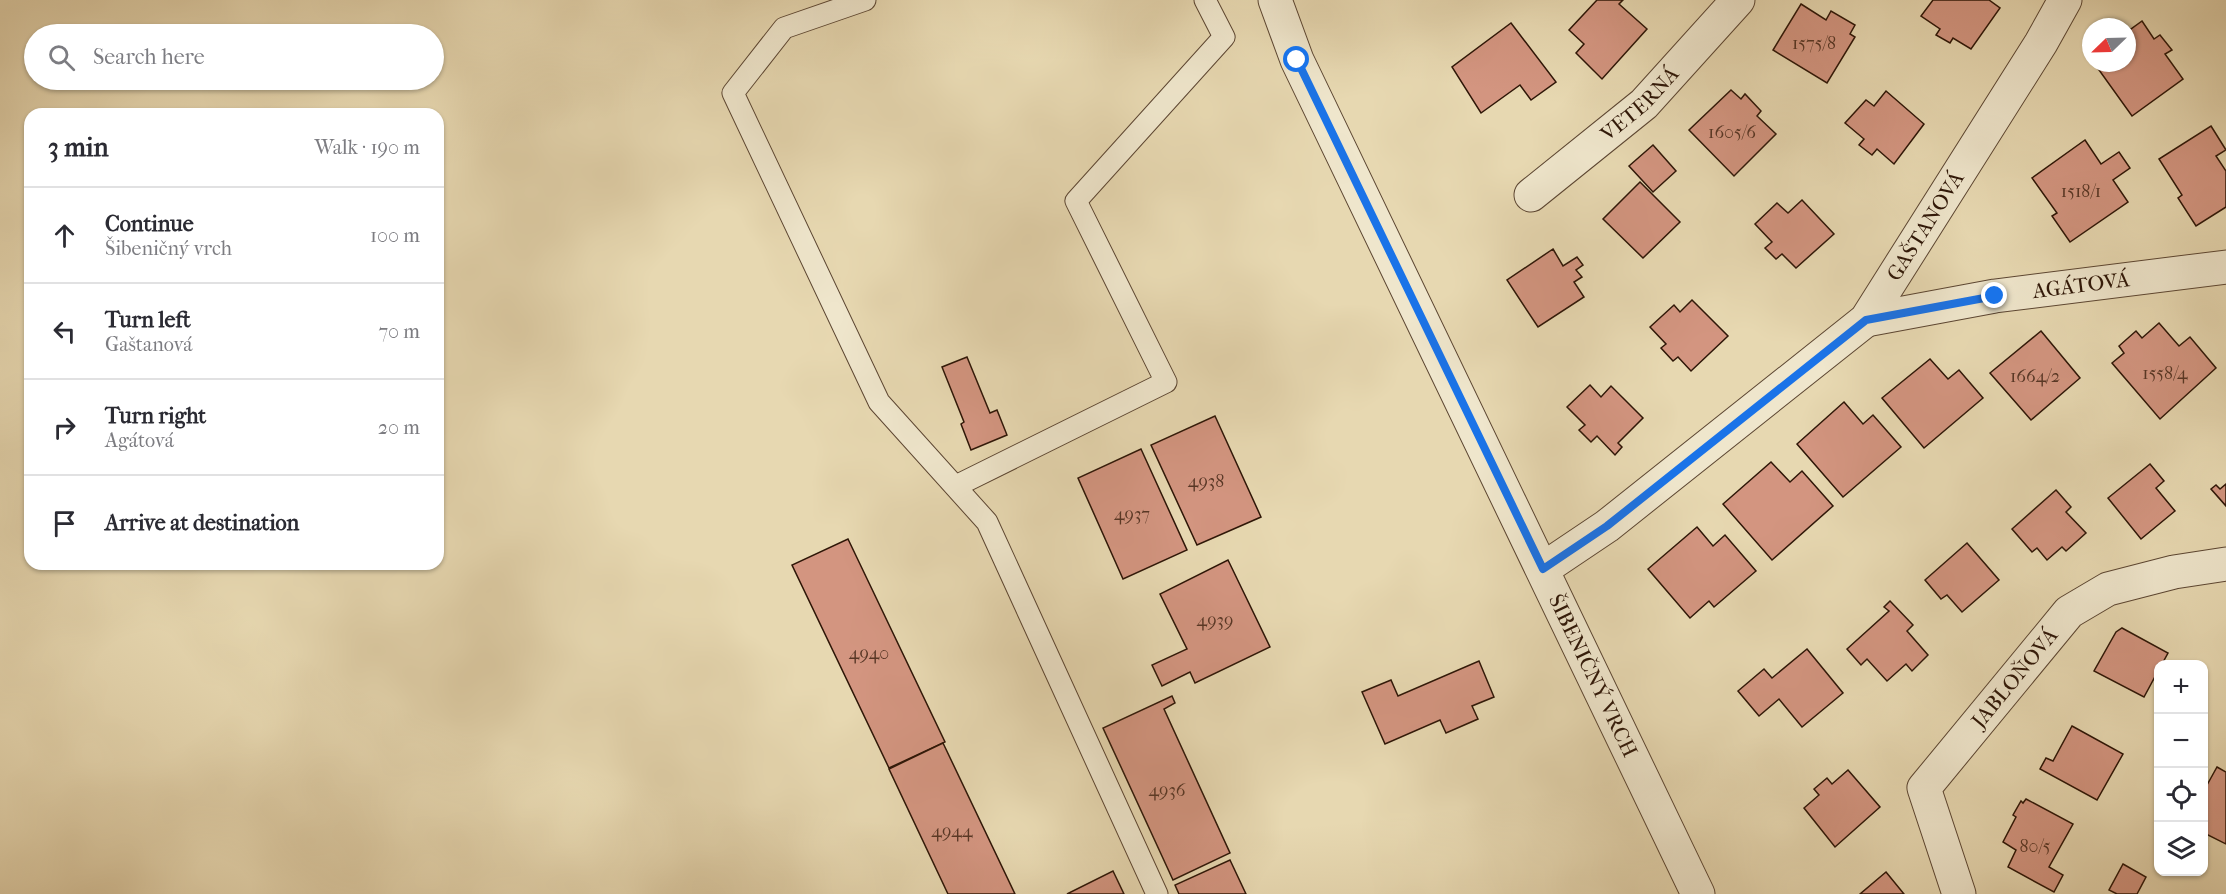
<!DOCTYPE html>
<meta charset="utf-8">
<style>
body{margin:0;font-family:"IM FELL French Canon",serif;background:#f2f2f3;color:#2b2b33}
.controls{position:absolute;right:18px;bottom:18px;display:grid;overflow:hidden;border-radius:12px;box-shadow:0 2px 4px #0004}
.controls button{width:54px;height:54px;display:grid;place-items:center;padding:0;border:0;border-bottom:2px solid #e1e1e2;background:#fff;color:#2b2b33;font:30px sans-serif}
.compass{position:absolute;left:2082px;top:18px;width:54px;height:54px;border-radius:50%;background:#fff;box-shadow:0 2px 4px #0004;rotate:247deg}
.stop{position:absolute;width:18px;height:18px;margin:-14px;border:4px solid #1a73e8;border-radius:50%;background:#fff}
.stop.end{background:#1a73e8;border-color:#fff;box-shadow:0 2px 6px #0008}
.list{margin:0;padding:0;list-style:none}
h2{display:flex;justify-content:space-between;align-items:center;height:78px;margin:0;padding:0 24px;font-size:26px}
h2 small{font-size:20px;font-weight:400;color:#7c7c81}
.list li{display:grid;grid-template-columns:39px 1fr auto;gap:18px;align-items:center;box-sizing:border-box;height:96px;padding:0 24px;border-top:2px solid #e1e1e2}
.list b{display:block;font-size:22px;white-space:nowrap}
.list p{margin:0;font-size:20px;white-space:nowrap;color:#7c7c81}
.list em{font-size:20px;font-style:normal;color:#7c7c81}
.icon{flex:none;width:33px;height:33px;fill:none;stroke:currentColor;stroke-width:2;stroke-linecap:round;stroke-linejoin:round}
.map{position:relative;flex:none;width:2226px;height:894px;overflow:hidden}
.search{position:absolute;background:#fff;box-shadow:0 2px 4px #0004;left:24px;top:24px;width:420px;height:66px;display:flex;align-items:center;gap:15px;box-sizing:border-box;padding:0 21px;border-radius:33px;color:#7c7c81;font-size:22px}
.panel{position:absolute;background:#fff;box-shadow:0 2px 4px #0004;left:24px;top:108px;width:420px;height:462px;border-radius:18px}
.map>svg:first-child{display:block}
</style>
<div class="map">
<svg width="2226" height="894" viewBox="0 0 2226 894">
<rect width="100%" height="100%" fill="#e7d8b1"/>
<filter id="stains"><feTurbulence type="fractalNoise" baseFrequency=".00333" numOctaves="4"/><feColorMatrix values="0 0 0 0 .2 0 0 0 0 .09 0 0 0 0 .02 0 0 0 .5 -.17"/></filter>
<radialGradient id="worn" r=".72"><stop offset=".6" stop-color="#630" stop-opacity="0"/><stop offset="1" stop-color="#630" stop-opacity=".3"/></radialGradient>
<!-- building -->
<g fill="#d39580" stroke="#2e1607" stroke-width="1.5">
<polygon points="1597,0 1623,0 1619,4 1647,29 1602,79 1576,53 1584,44 1569,30"/>
<polygon points="1933,0 1989,0 2000,8 1971,49 1953,38 1950,43 1936,35 1940,29 1921,16"/>
<polygon points="1801,4 1826,20 1831,11 1855,25 1850,34 1855,37 1827,83 1773,50"/>
<polygon points="2142,21 2154,39 2160,35 2172,50 2165,54 2183,79 2132,116 2094,63 2127,63 2127,32"/>
<polygon points="1511,23 1556,82 1531,100 1520,85 1481,113 1452,67"/>
<polygon points="1731,90 1741,99 1745,94 1761,111 1757,116 1776,134 1734,176 1689,130"/>
<polygon points="1886,91 1924,124 1894,164 1877,149 1872,155 1859,145 1864,139 1845,123 1866,100 1874,106"/>
<polygon points="2211,126 2226,150 2216,156 2226,171 2226,207 2196,226 2178,198 2182,195 2159,159"/>
<polygon points="2085,140 2101,164 2119,152 2130,168 2113,180 2128,202 2070,242 2052,216 2057,213 2032,178"/>
<polygon points="1653,145 1676,171 1653,192 1629,166"/>
<polygon points="1640,182 1680,222 1643,258 1603,219"/>
<polygon points="1802,200 1834,234 1796,268 1782,254 1776,259 1765,248 1772,242 1755,224 1777,203 1788,213"/>
<polygon points="1553,249 1563,266 1577,257 1583,265 1576,270 1582,277 1574,282 1584,297 1538,327 1507,280"/>
<polygon points="1692,300 1728,336 1691,371 1678,357 1673,361 1661,348 1666,344 1650,327 1674,305 1680,312"/>
<polygon points="2159,323 2179,346 2190,337 2216,368 2160,419 2112,363 2124,353 2119,346 2136,331 2142,338"/>
<polygon points="2041,331 2080,378 2031,420 1990,373"/>
<polygon points="967,357 990,413 997,410 1007,435 971,450 961,424 964,422 942,367"/>
<polygon points="1930,359 1948,379 1959,370 1983,398 1924,448 1882,398"/>
<polygon points="1590,385 1601,397 1611,386 1643,418 1618,443 1622,447 1615,455 1597,436 1591,442 1579,430 1585,425 1567,407"/>
<polygon points="1844,402 1863,424 1873,415 1901,447 1843,497 1797,444"/>
<polygon points="1215,416 1261,517 1197,545 1151,445"/>
<polygon points="1141,449 1187,550 1123,579 1078,478"/>
<polygon points="1771,462 1790,482 1802,471 1833,506 1772,560 1723,504"/>
<polygon points="2150,464 2164,481 2156,488 2175,511 2141,539 2108,498"/>
<polygon points="2226,484 2226,506 2211,489 2216,485 2220,489"/>
<polygon points="2056,490 2071,507 2066,512 2086,533 2066,551 2062,547 2047,560 2037,548 2032,552 2012,529"/>
<polygon points="1697,527 1713,546 1725,535 1756,571 1714,607 1709,601 1690,618 1648,569"/>
<polygon points="848,539 945,742 889,768 792,565"/>
<polygon points="1967,543 1999,580 1962,612 1947,595 1941,599 1925,580"/>
<polygon points="1228,560 1270,647 1195,683 1190,672 1162,686 1152,665 1187,649 1160,594"/>
<polygon points="1890,601 1913,625 1907,631 1928,655 1912,671 1906,664 1887,681 1867,659 1861,665 1847,649 1889,611 1884,607"/>
<polygon points="2122,628 2168,653 2162,664 2158,664 2158,671 2144,697 2094,671 2116,632"/>
<polygon points="1807,649 1843,693 1802,727 1779,699 1759,716 1738,691 1764,669 1772,678"/>
<polygon points="1479,661 1494,697 1472,706 1478,719 1446,733 1440,720 1385,744 1362,692 1391,680 1398,696"/>
<polygon points="1172,696 1175,703 1164,709 1230,853 1173,880 1103,728"/>
<polygon points="2072,726 2123,754 2097,800 2040,769 2046,758 2053,761"/>
<polygon points="943,743 1015,894 948,894 889,769"/>
<polygon points="2217,767 2226,772 2226,844 2204,833 2204,783 2207,785"/>
<polygon points="1848,770 1880,807 1835,847 1804,808 1819,795 1814,789 1827,778 1832,784"/>
<polygon points="2026,799 2073,824 2049,867 2063,875 2054,892 2008,867 2016,850 2003,842 2016,817 2013,815 2021,801 2023,803"/>
<polygon points="1230,860 1246,894 1179,894 1175,885"/>
<polygon points="2123,864 2146,877 2137,894 2117,894 2109,890"/>
<polygon points="1113,871 1124,894 1067,894"/>
<polygon points="1886,872 1904,894 1860,894"/>
</g>
<g fill="none" stroke-linecap="round" stroke-linejoin="round">
<!-- service casing -->
<g stroke="#5c4632" stroke-width="23">
<g id="service">
<polyline points="865,0 784,28 733,93 879,402 987,522 1157,894"/>
<polyline points="956,486 1166,382 1076,201 1224,37 1205,0"/>
</g>
</g>
<!-- minor casing -->
<g stroke="#5c4632" stroke-width="35">
<g id="minor">
<path id="s1" d="M1275 0 1297 60 1698 894"/>
<path id="s2" d="M1531 195 1644 104 1738 0"/>
<path id="s3" d="M1866 320 1995 296 2226 267"/>
<path id="s4" d="M1543 569 1607 526 1866 320 2041 43 2065 0"/>
<path id="s5" d="M1959 894 1924 788 2069 612 2108 589 2174 572 2226 564"/>
</g>
</g>
<!-- service -->
<use href="#service" stroke="#efe6cc" stroke-width="21"/>
<!-- minor -->
<use href="#minor" stroke="#efe6cc" stroke-width="33"/>
</g>
<g fill="none" stroke-linecap="round" stroke-linejoin="round">
<!-- route -->
<polyline stroke="#1a73e8" stroke-width="8" points="1297,60 1543,569 1607,526 1866,320 1995,296"/>
</g>
<g text-anchor="middle" dominant-baseline="central" stroke-width="4.5" stroke-linejoin="round" paint-order="stroke">
<!-- number labels -->
<g font-size="18" fill="#573625">
<text x="1814" y="43">1575/8</text>
<text x="1732" y="132">1605/6</text>
<text x="2081" y="191">1518/1</text>
<text x="2165" y="373">1558/4</text>
<text x="2035" y="376">1664/2</text>
<text x="1206" y="481">4938</text>
<text x="1132" y="514">4937</text>
<text x="1215" y="620">4939</text>
<text x="869" y="653">4940</text>
<text x="1167" y="790">4936</text>
<text x="952" y="831">4944</text>
<text x="2035" y="846">80/5</text>
</g>
<!-- street labels -->
<g font-size="21" fill="#2e1607" stroke="#efe6cc">
<text stroke="none"><textPath href="#s2" startOffset="142">VETERNÁ</textPath></text>
<text stroke="none"><textPath href="#s4" startOffset="519">GAŠTANOVÁ</textPath></text>
<text stroke="none"><textPath href="#s3" startOffset="218">AGÁTOVÁ</textPath></text>
<text stroke="none"><textPath href="#s1" startOffset="747">ŠIBENIČNÝ VRCH</textPath></text>
<text stroke="none"><textPath href="#s5" startOffset="254">JABLOŇOVÁ</textPath></text>
</g>
</g>
<rect width="100%" height="100%" filter="url(#stains)"/>
<rect width="100%" height="100%" fill="url(#worn)"/>
</svg>
<div class="controls">
<button>+</button>
<button>−</button>
<button><svg class="icon" aria-label="locate" viewBox="0 0 24 24"><circle cx="12" cy="12" r="6"/><path d="M12 2v4M12 18v4M2 12h4M18 12h4"/></svg></button>
<button><svg class="icon" aria-label="layers" viewBox="0 0 24 24"><path d="M12 4l9 5-9 5-9-5zM3 14l9 5 9-5"/></svg></button>
</div>
<svg class="compass" viewBox="-18 -18 36 36"><path d="M0-13l5 13h-10z" fill="#e53935"/><path d="M0 13l5-13h-10z" fill="#7c7c81"/></svg>
<div class="stop" style="left:1297px;top:60px"></div>
<div class="stop end" style="left:1995px;top:296px"></div>
<div class="search"><svg class="icon" aria-label="search" viewBox="0 0 24 24"><circle cx="10" cy="10" r="6"/><path d="M15 15l6 6"/></svg>Search here</div>
<section class="panel">
<h2>3 min<small>Walk · 190 m</small></h2>
<ul class="list">
<li><svg class="icon" aria-label="ahead" viewBox="0 0 24 24"><path d="M12 20V5M6 11l6-6 6 6"/></svg><div><b>Continue</b><p>Šibeničný vrch</p></div><em>100 m</em></li>
<li><svg class="icon" aria-label="left" viewBox="0 0 24 24"><path d="M17 20v-9H6M10 6l-5 5 5 5"/></svg><div><b>Turn left</b><p>Gaštanová</p></div><em>70 m</em></li>
<li><svg class="icon" aria-label="right" viewBox="0 0 24 24"><path d="M7 20v-9h11M14 6l5 5-5 5"/></svg><div><b>Turn right</b><p>Agátová</p></div><em>20 m</em></li>
<li><svg class="icon" aria-label="arrive" viewBox="0 0 24 24"><path d="M6 21V4h12l-3 4 3 4H6"/></svg><div><b>Arrive at destination</b></div></li>
</ul>
</section>
</div>
